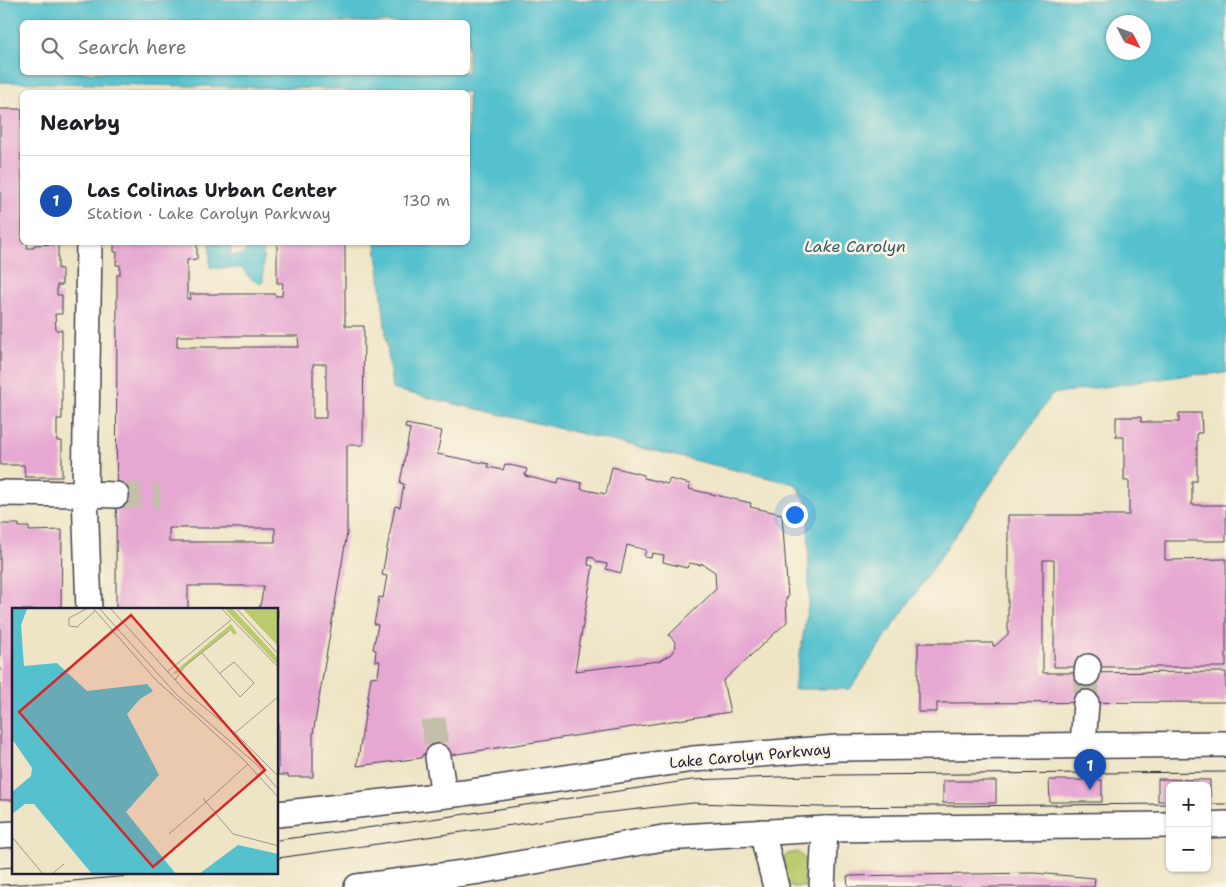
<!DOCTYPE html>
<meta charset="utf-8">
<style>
body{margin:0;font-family:"Shantell Sans",sans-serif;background:#f6f6f6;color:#202124}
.controls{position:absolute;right:15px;bottom:15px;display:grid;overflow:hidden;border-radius:8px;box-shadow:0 1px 4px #0004}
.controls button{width:45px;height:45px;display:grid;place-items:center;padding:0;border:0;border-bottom:1px solid #e0e0e0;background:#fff;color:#202124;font:25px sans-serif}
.compass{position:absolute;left:1106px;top:15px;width:45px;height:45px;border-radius:50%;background:#fff;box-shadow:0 1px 4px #0004;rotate:131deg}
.you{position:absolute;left:794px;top:514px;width:18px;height:18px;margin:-12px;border:4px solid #fff;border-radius:50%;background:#1a73e8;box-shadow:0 0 0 8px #1a73e833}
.badge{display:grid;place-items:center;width:32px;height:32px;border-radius:50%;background:#111827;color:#fff;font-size:16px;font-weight:700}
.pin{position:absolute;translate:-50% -41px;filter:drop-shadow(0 1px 2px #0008)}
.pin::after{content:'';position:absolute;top:26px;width:18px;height:15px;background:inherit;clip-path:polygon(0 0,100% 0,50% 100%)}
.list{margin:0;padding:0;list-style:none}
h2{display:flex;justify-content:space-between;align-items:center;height:65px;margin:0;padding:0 20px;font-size:21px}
h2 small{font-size:16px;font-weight:400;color:#757577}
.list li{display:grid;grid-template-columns:32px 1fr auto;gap:15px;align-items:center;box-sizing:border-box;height:90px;padding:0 20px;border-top:1px solid #e0e0e0}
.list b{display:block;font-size:19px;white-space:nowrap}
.list p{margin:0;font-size:16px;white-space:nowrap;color:#757577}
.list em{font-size:16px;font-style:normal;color:#757577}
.icon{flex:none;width:28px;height:28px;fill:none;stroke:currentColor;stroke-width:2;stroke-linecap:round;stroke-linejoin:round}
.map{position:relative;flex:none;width:1226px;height:887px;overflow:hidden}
.search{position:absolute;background:#fff;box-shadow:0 1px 4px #0004;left:20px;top:20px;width:450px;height:55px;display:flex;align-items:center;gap:12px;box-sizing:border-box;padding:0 18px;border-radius:8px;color:#757577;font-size:19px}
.panel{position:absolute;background:#fff;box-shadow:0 1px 4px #0004;left:20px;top:90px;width:450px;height:155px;border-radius:8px}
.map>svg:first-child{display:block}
</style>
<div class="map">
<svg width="1226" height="887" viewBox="0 0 1226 887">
<rect width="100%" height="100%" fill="#fcf5e5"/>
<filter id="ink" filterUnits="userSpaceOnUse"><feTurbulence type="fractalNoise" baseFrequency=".02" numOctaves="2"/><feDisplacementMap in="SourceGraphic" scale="10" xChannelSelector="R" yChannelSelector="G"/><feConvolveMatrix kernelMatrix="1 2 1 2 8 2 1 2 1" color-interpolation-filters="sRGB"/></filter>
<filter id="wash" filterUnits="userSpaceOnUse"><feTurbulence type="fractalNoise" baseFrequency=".0096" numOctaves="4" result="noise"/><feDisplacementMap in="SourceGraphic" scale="20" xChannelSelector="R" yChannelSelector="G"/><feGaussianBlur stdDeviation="1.12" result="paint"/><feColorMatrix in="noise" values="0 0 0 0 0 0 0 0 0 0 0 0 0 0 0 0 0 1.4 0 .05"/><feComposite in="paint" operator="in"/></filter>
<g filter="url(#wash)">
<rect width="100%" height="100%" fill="#eee5c6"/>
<!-- green -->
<polygon fill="#baca6d" stroke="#6e7654" points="798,852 805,859 805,887 787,887 783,860 787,854"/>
<!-- water -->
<g fill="#55c1ce" stroke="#3c7284" fill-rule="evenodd">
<path d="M0 0H1226V373L1188 375 1052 394 850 689H794L809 600 808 503 795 484 392 389 376 243 468 242V92H349L339 89 0 82ZM22 22H468V72H22ZM1114 22H1144V52H1114Z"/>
<path d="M210 243H230L231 255H243C247 246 252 242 263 243V283C253 282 247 277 243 268H210Z"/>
</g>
<g id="blocks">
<!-- building -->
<g fill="#e6a8d2" fill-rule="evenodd">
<polygon points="0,109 22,109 22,153 21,153 21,161 22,161 22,242 28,242 27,248 34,248 34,245 58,244 58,269 62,269 62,285 57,285 57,295 62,295 62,314 55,314 56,330 62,330 62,419 57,419 57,441 62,441 62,477 25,477 24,465 0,465"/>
<path d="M114 242H197V259L187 260V299H191L190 294H275V296H282L283 283H277V242H345V326H364L363 445H347V533L313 734V777H288V775H278V610H259L264 586H188V610H116L117 275H120V265H116L117 252H114ZM177 336H298L299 347H177ZM313 364H326V418H313ZM169 528H275V542H169Z"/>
<polygon points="1179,413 1201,413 1202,433 1197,433 1197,481 1192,481 1192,505 1226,505 1226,541 1165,541 1165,560 1226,559 1226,667 1054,667 1054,560 1043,560 1043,673 1226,672 1226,702 937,703 937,712 918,712 918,643 993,643 993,646 995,646 1008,634 1008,515 1129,515 1129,481 1124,481 1124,437 1116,437 1116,417 1141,417 1141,422 1179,422"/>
<path d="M406 424 442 431 437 454 489 464 488 467 503 470 505 464 527 469 525 476 558 484 559 478 582 483 581 489 606 494 612 467 644 475V478L668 484 669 479 690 484 689 489 751 503 750 507 782 514 788 598H786L787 622 723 681 730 712 438 757 423 754 421 758 357 766 371 677 378 676 380 661H375L376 650 373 649 378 625 374 624 379 597 383 598 387 576 382 575 395 506 400 507 404 484 400 483 410 429 405 428ZM627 545 646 550 644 557 651 558 652 553 664 555 663 562 687 568 689 563 701 565V563L715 572 716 589 669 635 675 642 676 646 671 654 659 661 575 671 593 566 588 565 589 557 594 558 597 562 607 564 606 569 621 573Z"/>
<polygon points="0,524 19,524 19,527 29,527 29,531 62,530 61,610 14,610 14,800 0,800"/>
<polygon points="1158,779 1210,780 1210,801 1207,801 1207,786 1170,786 1170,801 1158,801"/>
<polygon points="1049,780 1102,780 1102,802 1050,802"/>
<rect x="943" y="781" width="53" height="22"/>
<polygon points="1034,873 1095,878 1094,887 848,887 847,876"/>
</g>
</g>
</g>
<g filter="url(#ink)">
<use href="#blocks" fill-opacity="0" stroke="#413f50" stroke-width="1"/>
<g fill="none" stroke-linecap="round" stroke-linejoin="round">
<!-- minor-tunnel -->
<g stroke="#c5beaa" stroke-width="25" stroke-dasharray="25 12" stroke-linecap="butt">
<polyline points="116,495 160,496"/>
<polyline points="1086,703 1087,673"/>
<polyline points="433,719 438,757"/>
</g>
<!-- minor casing -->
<g stroke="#413f50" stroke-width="28">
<g id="minor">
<polyline points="89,242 85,494 116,495"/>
<polyline points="0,493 85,494 89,610"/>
<polyline points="1087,673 1088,667"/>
<polyline points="1083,745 1086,703"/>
<polyline points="438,757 444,795"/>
<polyline points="278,814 464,793 693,759 837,748 1226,744"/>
<polyline points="1207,825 1226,824"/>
<polyline points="762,832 776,887"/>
<polyline points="0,835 14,834"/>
<polyline points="357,887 479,871 663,838 825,829 1170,825"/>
<polyline points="822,887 825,829"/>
</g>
</g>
<!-- minor -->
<use href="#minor" stroke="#fff" stroke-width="25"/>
<!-- tram -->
<g stroke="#22223b" stroke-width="1">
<polyline points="1207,804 1226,804"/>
<polyline points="278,840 432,819 692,780 837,775 1226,772"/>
<polyline points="278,858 576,816 693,803 820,807 1170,804"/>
<polyline points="0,868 14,867"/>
<polyline points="0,885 62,882 161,873"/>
</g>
</g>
</g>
<g text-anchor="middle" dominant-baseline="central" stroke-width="5" stroke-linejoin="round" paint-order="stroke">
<!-- street labels -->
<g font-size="15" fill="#22223b" stroke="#fcf5e5">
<text transform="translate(750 756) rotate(-5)">Lake Carolyn Parkway</text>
</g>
<!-- water labels -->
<g font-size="16" font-style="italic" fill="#345a6e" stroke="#fcf5e5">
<text x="855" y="246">Lake Carolyn</text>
</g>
</g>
<!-- overview -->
<g transform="translate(12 608)">
<rect width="266" height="266" fill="#eee5c6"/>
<path d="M213 1H221L266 50V57ZM231 1H266V38ZM219 16 225 25 222 27 218 22 164 66 161 65Z" fill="#baca6d"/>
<path d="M0 1H15L9 17 12 58 45 55 75 83 135 76 141 83 128 91 115 106 147 167 114 204 164 266H80L22 196H13L0 206V184L19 168 20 160 0 131ZM226 237 266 246V266H187Z" fill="#55c1ce"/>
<path fill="none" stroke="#9c978e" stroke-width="1" d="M76 0 57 10V18L65 19 83 3M81 0 144 72 231 151 267 190M87 0 164 86 244 156 267 182M98 0 174 84 223 125 267 169M209 0 267 60M224 0 267 47M190 45 228 89 242 75 222 54 208 65M155 64 219 12M163 72 173 58 217 23M223 125 267 88M236 156 194 194 221 226 267 238M157 226 194 194 191 190M0 229 31 266M40 266 52 256"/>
<path fill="#d62828" fill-opacity="0.15" stroke="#d62828" stroke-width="2.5" d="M119 7 253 162 141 259 7 104Z"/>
<rect width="266" height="266" fill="none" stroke="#22223b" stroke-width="2.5"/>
</g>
</svg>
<div class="controls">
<button>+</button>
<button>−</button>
</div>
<svg class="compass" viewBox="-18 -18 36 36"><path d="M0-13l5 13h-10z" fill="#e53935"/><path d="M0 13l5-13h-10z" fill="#757577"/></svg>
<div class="you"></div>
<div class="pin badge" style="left:1090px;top:790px;background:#1a4fb4">1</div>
<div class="search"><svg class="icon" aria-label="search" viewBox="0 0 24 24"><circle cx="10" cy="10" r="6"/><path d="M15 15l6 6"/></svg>Search here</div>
<section class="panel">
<h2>Nearby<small></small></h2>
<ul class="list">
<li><span class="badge" style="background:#1a4fb4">1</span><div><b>Las Colinas Urban Center</b><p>Station · Lake Carolyn Parkway</p></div><em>130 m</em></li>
</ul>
</section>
</div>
